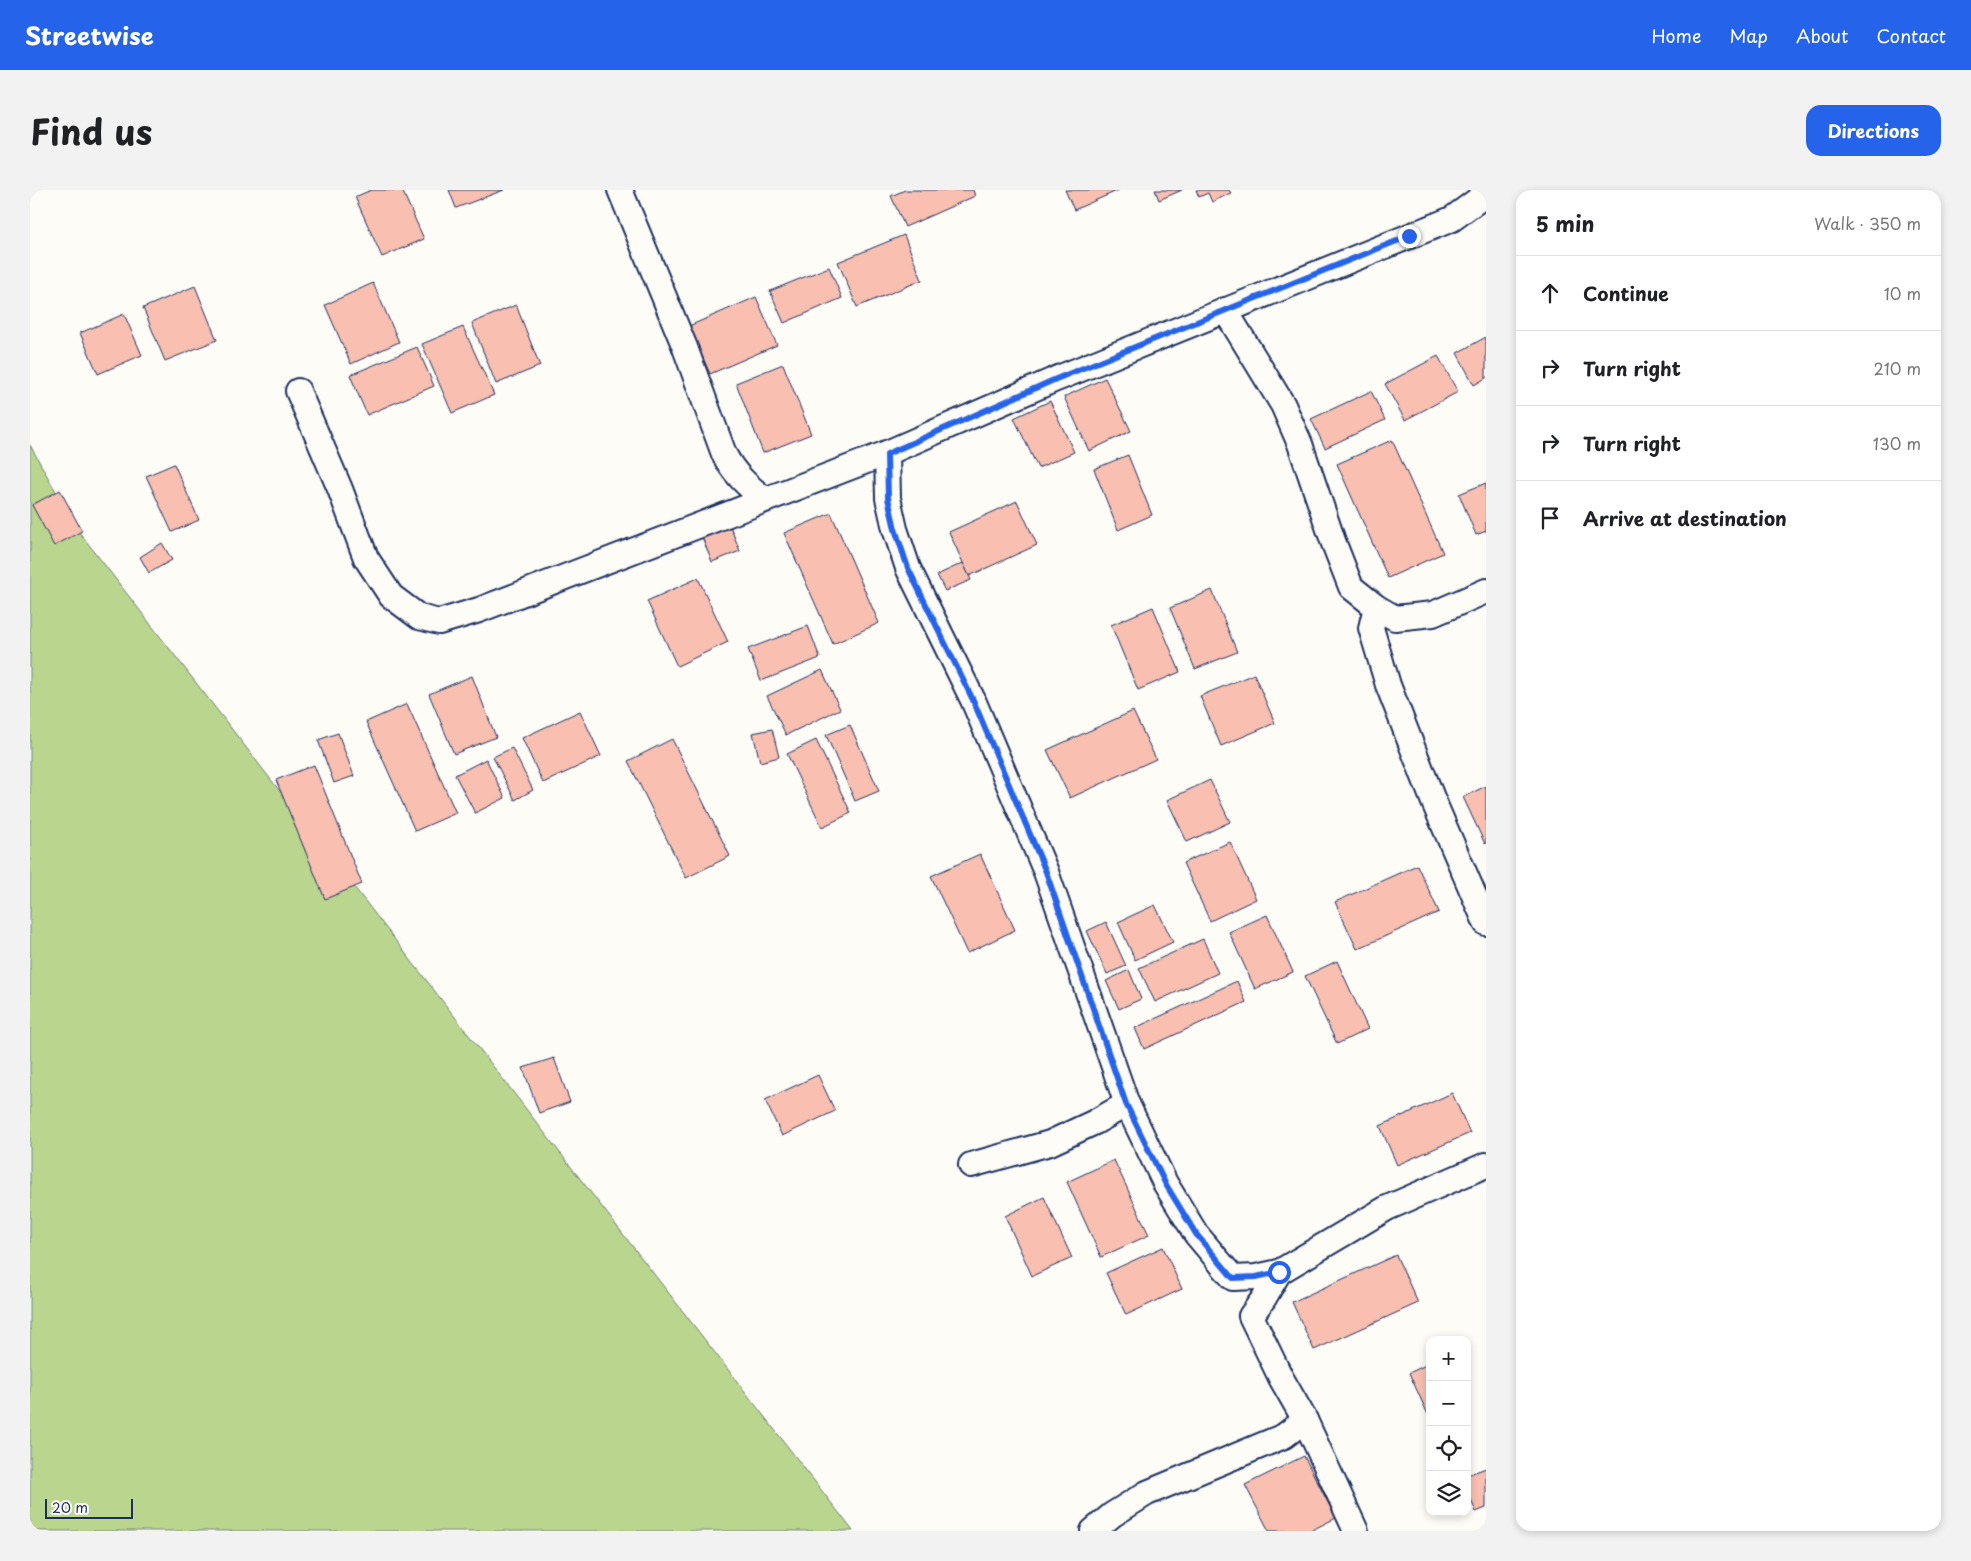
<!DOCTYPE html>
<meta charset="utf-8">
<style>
body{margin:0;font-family:"Playpen Sans",sans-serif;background:#f2f2f2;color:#202124}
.controls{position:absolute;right:15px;bottom:15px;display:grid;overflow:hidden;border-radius:10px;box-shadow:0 2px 8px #0003}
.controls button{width:45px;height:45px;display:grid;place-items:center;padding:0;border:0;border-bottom:1px solid #e0e0e0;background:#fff;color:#202124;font:25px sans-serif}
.scale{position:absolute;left:15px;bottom:12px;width:88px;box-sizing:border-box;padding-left:5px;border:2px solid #1b2f5e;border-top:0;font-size:14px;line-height:18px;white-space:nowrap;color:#1b2f5e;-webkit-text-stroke:4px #fdfcf7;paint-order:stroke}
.stop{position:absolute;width:15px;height:15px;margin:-11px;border:4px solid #2563eb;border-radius:50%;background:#fff}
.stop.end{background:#2563eb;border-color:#fff;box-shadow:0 1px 5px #0008}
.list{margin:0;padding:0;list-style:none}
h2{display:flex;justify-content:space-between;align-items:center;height:65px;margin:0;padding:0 20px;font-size:21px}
h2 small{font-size:16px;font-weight:400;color:#757577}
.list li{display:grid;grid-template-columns:32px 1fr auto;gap:15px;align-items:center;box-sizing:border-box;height:75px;padding:0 20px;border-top:1px solid #e0e0e0}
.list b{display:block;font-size:19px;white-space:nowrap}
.list em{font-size:16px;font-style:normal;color:#757577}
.icon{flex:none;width:28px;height:28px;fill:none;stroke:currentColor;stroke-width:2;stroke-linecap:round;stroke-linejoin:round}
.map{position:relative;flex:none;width:1456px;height:1341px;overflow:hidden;border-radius:15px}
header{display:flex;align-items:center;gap:30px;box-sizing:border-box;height:70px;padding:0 25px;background:#2563eb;color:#fff}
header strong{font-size:24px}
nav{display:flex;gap:28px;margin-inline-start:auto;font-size:18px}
.intro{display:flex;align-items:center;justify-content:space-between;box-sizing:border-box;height:120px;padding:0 30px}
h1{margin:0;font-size:35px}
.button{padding:12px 22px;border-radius:15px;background:#2563eb;color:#fff;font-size:18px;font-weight:700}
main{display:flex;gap:30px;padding:0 30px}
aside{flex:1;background:#fff;border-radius:15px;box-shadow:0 2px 8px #0003}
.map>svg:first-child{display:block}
</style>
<header>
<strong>Streetwise</strong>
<nav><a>Home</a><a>Map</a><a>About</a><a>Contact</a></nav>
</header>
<div class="intro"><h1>Find us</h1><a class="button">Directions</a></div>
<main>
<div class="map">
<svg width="1456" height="1341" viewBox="0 0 1456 1341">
<rect width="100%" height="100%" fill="#fdfcf7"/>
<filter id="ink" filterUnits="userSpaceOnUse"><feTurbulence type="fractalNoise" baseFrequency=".02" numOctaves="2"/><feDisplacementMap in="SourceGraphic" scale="10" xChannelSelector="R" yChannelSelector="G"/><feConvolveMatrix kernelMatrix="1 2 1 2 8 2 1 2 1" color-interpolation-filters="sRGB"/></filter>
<g filter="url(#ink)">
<!-- green -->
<polygon fill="#bad68e" stroke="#6a8276" points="0,255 46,338 823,1341 0,1341"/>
<!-- building -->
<g fill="#f9bfb1" stroke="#1b2f5e">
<polygon points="341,0 372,0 394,49 352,67 325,7"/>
<polygon points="419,0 474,0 426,18"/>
<polygon points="875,0 943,0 945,6 875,37 861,6"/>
<polygon points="1035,0 1089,0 1044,20"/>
<polygon points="1125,0 1152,0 1129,10"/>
<polygon points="1166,0 1199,0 1201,3 1182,12 1178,3 1169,7"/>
<polygon points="874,45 892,90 827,117 808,72"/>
<polygon points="799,77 812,108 754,133 740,101"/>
<polygon points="343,93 369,152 321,174 295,115"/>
<polygon points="165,96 187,150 135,171 113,118"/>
<polygon points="726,107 747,155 680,184 659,136"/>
<polygon points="486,115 510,176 466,194 442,133"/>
<polygon points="94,124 112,165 68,184 50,143"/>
<polygon points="433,137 464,205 422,223 392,154"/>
<polygon points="1456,147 1456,188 1444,195 1427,163"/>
<polygon points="387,157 404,196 337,225 320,185"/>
<polygon points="1408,166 1428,202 1375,230 1355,194"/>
<polygon points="753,174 781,244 733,263 706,193"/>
<polygon points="1075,188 1101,241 1059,261 1034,207"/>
<polygon points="1341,201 1355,230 1295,258 1281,229"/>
<polygon points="1020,211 1044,262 1008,278 984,228"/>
<polygon points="1362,250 1413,363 1358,388 1307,274"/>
<polygon points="1098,265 1122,325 1088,340 1064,279"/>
<polygon points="144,274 169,330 142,342 116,286"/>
<polygon points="1456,293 1456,341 1446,345 1429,304"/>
<polygon points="30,300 52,341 24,356 2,315"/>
<polygon points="987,311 1007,355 939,386 919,342"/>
<polygon points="801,323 849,433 803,454 754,343"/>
<polygon points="700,336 710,361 682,372 672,347"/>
<polygon points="132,353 142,370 119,383 110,367"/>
<polygon points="933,373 941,390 915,401 907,385"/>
<polygon points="668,388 698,452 647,476 617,411"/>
<polygon points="1182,400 1207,462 1165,479 1140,418"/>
<polygon points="1123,417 1150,482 1108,500 1081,435"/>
<polygon points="778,436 790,468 731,491 718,459"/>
<polygon points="792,480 810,519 756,545 737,506"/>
<polygon points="1224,484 1245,533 1191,556 1170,506"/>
<polygon points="442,486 466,547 424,564 399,504"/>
<polygon points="377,514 426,623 385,641 336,532"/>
<polygon points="550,521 571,566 513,593 492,548"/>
<polygon points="1103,521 1126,569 1040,608 1017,560"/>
<polygon points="820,535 849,601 825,611 796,545"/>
<polygon points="742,539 749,567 730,572 723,543"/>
<polygon points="308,543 324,586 304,593 288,550"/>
<polygon points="642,549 700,666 656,688 598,571"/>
<polygon points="786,550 821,623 792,637 757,564"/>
<polygon points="482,558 503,600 485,610 463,567"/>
<polygon points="456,569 475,608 445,623 425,585"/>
<polygon points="284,575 332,694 295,709 246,590"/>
<polygon points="1180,590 1200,632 1157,652 1137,610"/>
<polygon points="1456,596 1456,653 1455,654 1433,607"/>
<polygon points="1200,652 1226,709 1180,731 1153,673"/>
<polygon points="950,664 985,740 937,763 901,686"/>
<polygon points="1387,675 1409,722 1327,759 1305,712"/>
<polygon points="1125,715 1143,752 1105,770 1088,732"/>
<polygon points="1237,725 1263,782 1225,799 1199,742"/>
<polygon points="1076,732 1096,776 1077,784 1057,741"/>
<polygon points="1173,749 1188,783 1125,812 1109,778"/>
<polygon points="1307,771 1338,839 1307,854 1275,786"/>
<polygon points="1099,780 1111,809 1089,819 1076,791"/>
<polygon points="1207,791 1216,812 1114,859 1105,838"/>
<polygon points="524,868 540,912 509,923 493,878"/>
<polygon points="788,885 805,921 752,946 735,910"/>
<polygon points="1422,903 1440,943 1367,975 1350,936"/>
<polygon points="1084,970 1119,1045 1071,1067 1037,992"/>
<polygon points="1014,1007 1042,1068 1002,1086 975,1026"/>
<polygon points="1133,1057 1152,1099 1096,1125 1076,1083"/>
<polygon points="1366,1065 1388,1113 1284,1160 1262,1112"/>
<polygon points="1400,1173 1400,1229 1379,1183"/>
<polygon points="1274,1266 1306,1328 1280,1341 1239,1341 1215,1295"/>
<polygon points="1456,1278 1456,1318 1446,1322 1437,1300 1437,1285"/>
</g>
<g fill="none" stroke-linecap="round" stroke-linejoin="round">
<!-- minor casing -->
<g stroke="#1b2f5e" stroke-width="28">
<g id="minor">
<path d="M590 0 654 155 694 264C704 284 718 296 734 309"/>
<polyline points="1195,120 1253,215 1270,254 1303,351 1321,397 1346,417 1365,428 1403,424 1456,401"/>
<polyline points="268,201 310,299 336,368 361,406 389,427 409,432 449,420 857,263 1026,189 1422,29 1456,4"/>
<polyline points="857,263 858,308 865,339 878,378 943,510 1016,682 1097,914 1135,993 1166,1044 1203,1088 1226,1087 1249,1082 1357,1018 1456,975"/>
<polyline points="1346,417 1341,438 1358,495 1403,610 1456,733"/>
<polyline points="941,975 1020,953 1065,932 1097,914"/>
<polyline points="1275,1230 1326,1341"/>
<polyline points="1063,1341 1082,1325 1117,1303 1254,1246 1275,1230 1251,1188 1221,1126 1234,1108 1249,1082"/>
</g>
</g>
<!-- minor -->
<use href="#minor" stroke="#fdfcf7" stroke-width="24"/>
</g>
</g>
<g fill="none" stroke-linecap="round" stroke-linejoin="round" filter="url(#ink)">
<!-- route -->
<polyline stroke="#2563eb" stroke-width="6" points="1249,1082 1226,1087 1203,1088 1166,1044 1135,993 1096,914 1016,682 943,510 878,378 865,339 858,308 857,264 1026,189 1379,46"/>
</g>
</svg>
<div class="controls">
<button>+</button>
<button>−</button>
<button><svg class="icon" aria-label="locate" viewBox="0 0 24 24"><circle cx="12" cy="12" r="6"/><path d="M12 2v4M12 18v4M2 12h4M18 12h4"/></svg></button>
<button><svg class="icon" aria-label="layers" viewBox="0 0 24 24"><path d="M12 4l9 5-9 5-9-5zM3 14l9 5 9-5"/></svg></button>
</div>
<div class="scale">20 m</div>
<div class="stop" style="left:1249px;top:1082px"></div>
<div class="stop end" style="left:1379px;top:46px"></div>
</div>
<aside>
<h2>5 min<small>Walk · 350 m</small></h2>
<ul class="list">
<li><svg class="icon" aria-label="ahead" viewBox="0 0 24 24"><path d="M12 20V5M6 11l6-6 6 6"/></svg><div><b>Continue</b></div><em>10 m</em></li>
<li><svg class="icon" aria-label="right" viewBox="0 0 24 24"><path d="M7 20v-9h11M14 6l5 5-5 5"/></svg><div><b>Turn right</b></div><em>210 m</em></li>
<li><svg class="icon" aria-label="right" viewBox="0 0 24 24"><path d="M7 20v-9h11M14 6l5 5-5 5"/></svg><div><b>Turn right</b></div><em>130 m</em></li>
<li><svg class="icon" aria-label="arrive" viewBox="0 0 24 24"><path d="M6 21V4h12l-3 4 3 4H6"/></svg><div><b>Arrive at destination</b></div></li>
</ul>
</aside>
</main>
